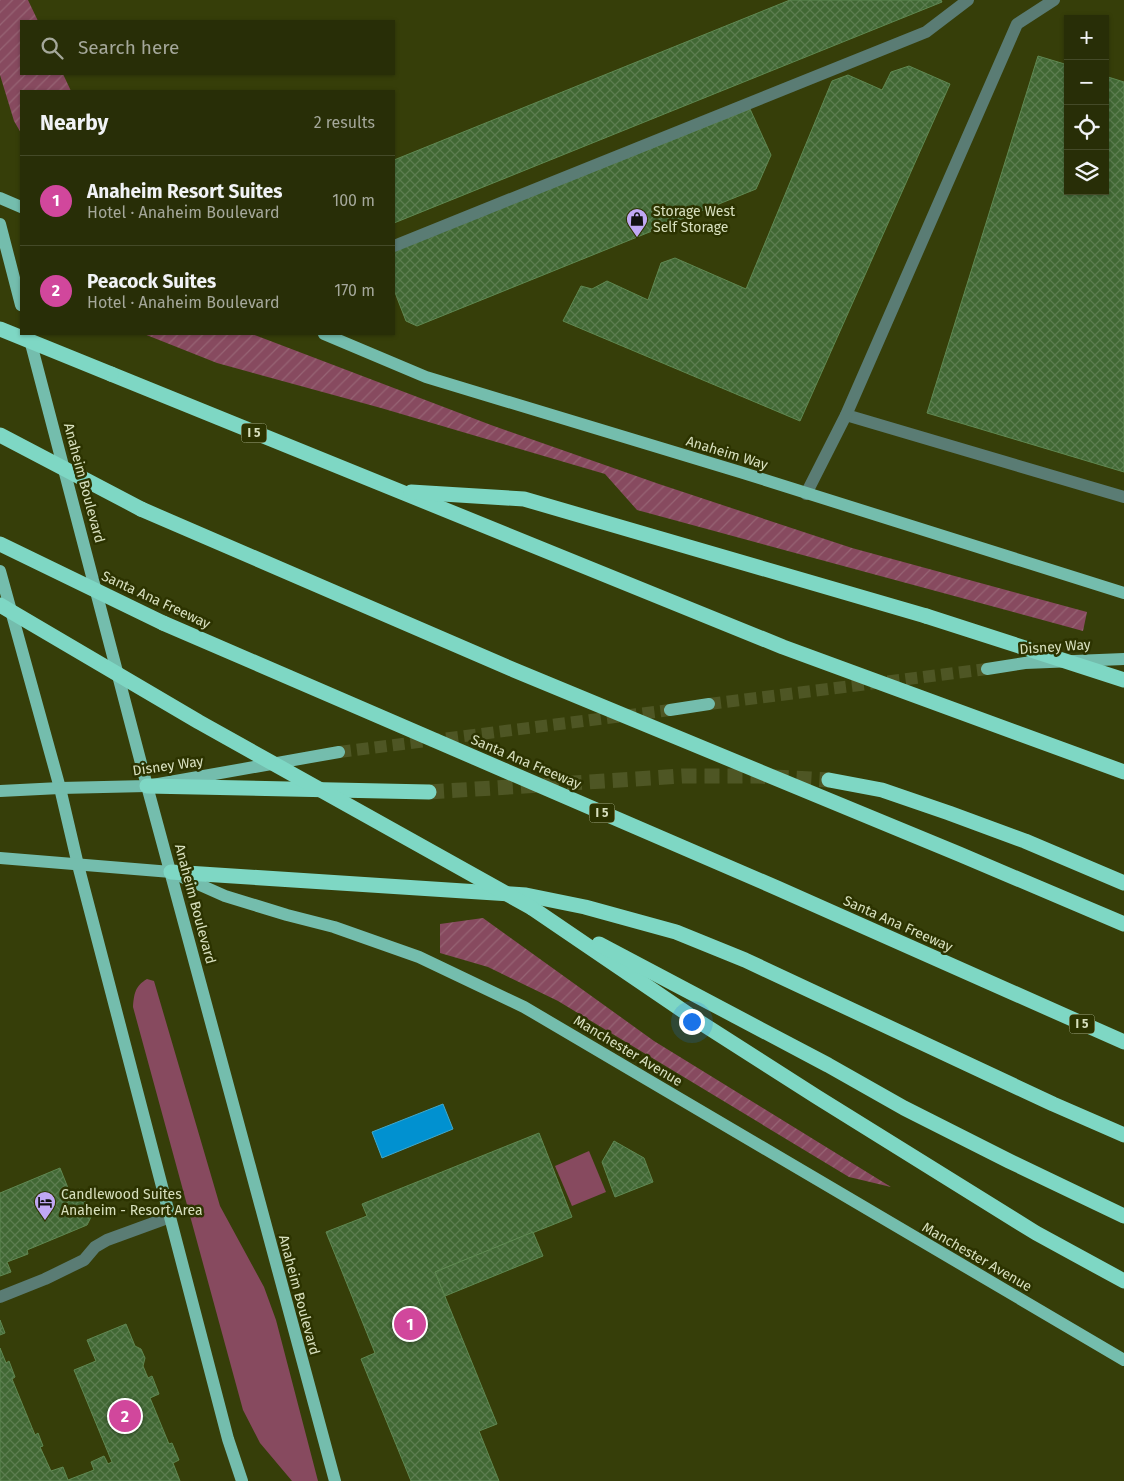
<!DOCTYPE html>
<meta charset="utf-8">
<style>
body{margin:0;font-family:"Fira Sans",sans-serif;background:#343a15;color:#f1f3f6}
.controls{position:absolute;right:15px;top:15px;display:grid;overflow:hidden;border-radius:0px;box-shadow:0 1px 4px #0004}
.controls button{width:45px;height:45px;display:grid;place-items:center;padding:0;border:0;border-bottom:1px solid #444a28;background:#282e07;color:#f1f3f6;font:25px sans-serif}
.you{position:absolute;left:691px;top:1021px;width:18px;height:18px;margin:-12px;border:4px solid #fff;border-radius:50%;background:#1a73e8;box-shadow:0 0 0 8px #1a73e833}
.badge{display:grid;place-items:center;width:32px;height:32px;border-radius:50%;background:#8abfa5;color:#fff;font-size:16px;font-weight:700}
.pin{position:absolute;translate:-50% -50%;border:2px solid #fff;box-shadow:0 1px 5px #0006}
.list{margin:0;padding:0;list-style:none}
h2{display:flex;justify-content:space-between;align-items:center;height:65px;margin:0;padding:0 20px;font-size:21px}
h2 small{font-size:16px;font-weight:400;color:#a5a89b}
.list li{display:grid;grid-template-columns:32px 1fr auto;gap:15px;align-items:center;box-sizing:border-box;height:90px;padding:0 20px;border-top:1px solid #444a28}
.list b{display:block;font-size:19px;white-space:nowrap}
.list p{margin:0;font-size:16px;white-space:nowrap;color:#a5a89b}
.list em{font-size:16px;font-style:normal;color:#a5a89b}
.icon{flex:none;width:28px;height:28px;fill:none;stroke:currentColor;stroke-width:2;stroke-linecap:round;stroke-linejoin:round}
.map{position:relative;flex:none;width:1124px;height:1481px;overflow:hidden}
.search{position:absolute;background:#282e07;box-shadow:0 1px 4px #0004;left:20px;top:20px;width:375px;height:55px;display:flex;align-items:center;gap:12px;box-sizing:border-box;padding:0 18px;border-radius:0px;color:#a5a89b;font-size:19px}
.panel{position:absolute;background:#282e07;box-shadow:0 1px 4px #0004;left:20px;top:90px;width:375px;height:245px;border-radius:0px}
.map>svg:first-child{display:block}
</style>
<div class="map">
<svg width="1124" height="1481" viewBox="0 0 1124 1481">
<defs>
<pattern id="garden-furrows" width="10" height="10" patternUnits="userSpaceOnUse" patternTransform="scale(1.25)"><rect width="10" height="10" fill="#874a5f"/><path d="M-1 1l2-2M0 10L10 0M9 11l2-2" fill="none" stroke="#976474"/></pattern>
<pattern id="building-cross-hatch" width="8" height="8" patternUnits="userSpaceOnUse" patternTransform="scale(1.25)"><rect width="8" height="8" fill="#416834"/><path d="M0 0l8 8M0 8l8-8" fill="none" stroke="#5c7d50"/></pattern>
</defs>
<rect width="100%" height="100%" fill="#363e09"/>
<!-- grass -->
<g fill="#874a5f">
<path d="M147 979 154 981 220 1206 264 1287 276 1320 318 1481H292L260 1443 243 1410 133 1007C134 994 135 986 147 979Z"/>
<polygon points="589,1151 606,1192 572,1206 555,1166"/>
</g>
<!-- garden -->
<g fill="url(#garden-furrows)">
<polygon points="0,0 28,0 38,21 21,21 21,74 63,74 71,91 21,91 21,133 14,121 0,75"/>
<polygon points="144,334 252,334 491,425 659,484 852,548 1087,612 1083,631 637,510 605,474 381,408 217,363"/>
<polygon points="483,918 654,1041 891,1187 849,1177 558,1001 488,967 440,953 440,924"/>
</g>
<!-- water -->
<polygon fill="#0191d0" stroke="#42a9cb" points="443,1104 453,1129 382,1158 372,1132"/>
<!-- building -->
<g fill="url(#building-cross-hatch)" stroke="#5f8852">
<polygon points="790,0 941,0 942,2 394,223 394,160"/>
<polygon points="1038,56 1068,65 1068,191 1105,191 1105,76 1124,82 1124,472 927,413"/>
<polygon points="909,66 950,84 800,421 563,321 581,286 592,289 607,281 648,300 661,263 675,258 746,289 832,81 848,75 882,90 891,72"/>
<polygon points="750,109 771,155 756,189 417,326 406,321 394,290 394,251"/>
<polygon points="539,1133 572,1217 435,1272 497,1424 479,1431 499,1481 411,1481 361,1359 375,1353 326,1232 367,1216 362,1204"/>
<polygon points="614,1141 644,1158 653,1182 615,1197 602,1162"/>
<polygon points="60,1168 70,1193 80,1189 91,1217 87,1225 27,1250 28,1254 7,1262 11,1272 0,1276 0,1193"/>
<polygon points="533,1232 543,1256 445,1296 435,1272"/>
<polygon points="0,1320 5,1333 0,1335"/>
<polygon points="126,1324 135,1346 141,1349 145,1358 143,1366 148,1378 152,1376 159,1394 150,1398 169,1444 172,1443 179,1460 173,1463 180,1481 0,1481 0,1348 6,1363 9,1361 15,1377 12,1379 35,1435 38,1433 43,1446 40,1447 51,1471 63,1467 68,1480 94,1470 91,1462 104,1456 108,1464 112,1462 74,1370 96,1361 87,1340"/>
</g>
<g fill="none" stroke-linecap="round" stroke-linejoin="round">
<!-- major-tunnel -->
<g stroke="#4e5624" stroke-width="12" stroke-dasharray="12 6" stroke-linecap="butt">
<polyline points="709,704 987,669"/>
<polyline points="339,752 670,710"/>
</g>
<!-- highway-tunnel -->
<polyline stroke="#4e5624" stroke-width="15" stroke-dasharray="15 8" stroke-linecap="butt" points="429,792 683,776 758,776 829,780"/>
<!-- minor -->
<g stroke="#5a7c74" stroke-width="12">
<polyline points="394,246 926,32 968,0"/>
<polyline points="846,415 1124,497"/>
<polyline points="806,494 846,415 1017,24 1054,0"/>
<polyline points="0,1297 45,1279 84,1260 95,1247 107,1240 170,1217"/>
</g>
<!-- major -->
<g stroke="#74bdad" stroke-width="12">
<polyline points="0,198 21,207"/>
<polyline points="0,224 21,305"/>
<polyline points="324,334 426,377 740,472 1124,593"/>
<polyline points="29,336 147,786 335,1481"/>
<polyline points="0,571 60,788 78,865 228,1439 242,1481"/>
<polyline points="987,669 1025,663 1124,659"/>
<polyline points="670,710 709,704"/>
<polyline points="0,791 60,788 147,786 339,752"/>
<polyline points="0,858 171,872 225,896 287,915 334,927 419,957 524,1007 1124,1360"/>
</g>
<!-- highway -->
<g stroke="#7ed7c4" stroke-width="15">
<polyline points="111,374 783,647 1124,772"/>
<polyline points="411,492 524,499 926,616"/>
<polyline points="141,509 514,670 959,854 1124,924"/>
<polyline points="163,623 777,888 1124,1042"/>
<polyline points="829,780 882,790 949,813 1025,841 1124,883"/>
<polyline points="147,786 429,792"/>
<polyline points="171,872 526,895 585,907 676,932 745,960 1053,1104 1124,1135"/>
<polyline points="532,908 698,1021 817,1097 1036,1233 1124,1281"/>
<polyline points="599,944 828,1065 904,1108 1009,1161 1124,1216"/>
</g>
<!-- highway-bridge -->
<g stroke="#7ed7c4" stroke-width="15">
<polyline points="0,329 111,374"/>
<polyline points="0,435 141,509"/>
<polyline points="0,544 163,623"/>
<polyline points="0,605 199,722 532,908"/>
<polyline points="926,616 1124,680"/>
</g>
</g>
<!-- icons -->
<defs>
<g id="shop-pin" transform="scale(1.125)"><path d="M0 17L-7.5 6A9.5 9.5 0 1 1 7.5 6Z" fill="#c0a8f4" stroke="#2c3300"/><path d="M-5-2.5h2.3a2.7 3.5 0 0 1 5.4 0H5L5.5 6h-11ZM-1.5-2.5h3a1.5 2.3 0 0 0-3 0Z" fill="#111"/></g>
<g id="hotel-pin" transform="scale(1.125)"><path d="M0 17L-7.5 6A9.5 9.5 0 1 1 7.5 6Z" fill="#c0a8f4" stroke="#2c3300"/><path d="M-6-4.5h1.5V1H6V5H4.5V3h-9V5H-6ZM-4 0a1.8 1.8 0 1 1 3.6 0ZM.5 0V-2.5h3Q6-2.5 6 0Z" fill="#111"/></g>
</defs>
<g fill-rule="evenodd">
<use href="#shop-pin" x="637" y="219"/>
<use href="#hotel-pin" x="45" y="1202"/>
</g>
<g text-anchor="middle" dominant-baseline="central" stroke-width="5" stroke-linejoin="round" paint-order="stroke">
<!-- shield labels -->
<g fill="#2c3300" stroke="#a4ac85" stroke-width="1">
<rect x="241.5" y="423.5" width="25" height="19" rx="4"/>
<rect x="589.5" y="803.5" width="25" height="19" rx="4"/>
<rect x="1069.5" y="1014.5" width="25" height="19" rx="4"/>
</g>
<g font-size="12" font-weight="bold" fill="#d8e0be">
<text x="254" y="433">I 5</text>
<text x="602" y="813">I 5</text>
<text x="1082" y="1024">I 5</text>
</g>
<!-- poi labels -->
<g font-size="14" fill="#d8e0be" stroke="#2c3300" text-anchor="start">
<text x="653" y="211">Storage West<tspan x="653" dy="16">Self Storage</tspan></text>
<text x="61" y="1194">Candlewood Suites<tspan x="61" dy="16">Anaheim - Resort Area</tspan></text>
</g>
<!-- street labels -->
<g font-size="14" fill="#d8e0be" stroke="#2c3300">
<text transform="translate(727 453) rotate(17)">Anaheim Way</text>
<text transform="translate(84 483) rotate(75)">Anaheim Boulevard</text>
<text transform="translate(156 600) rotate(25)">Santa Ana Freeway</text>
<text transform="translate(1055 647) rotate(-4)">Disney Way</text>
<text transform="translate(526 762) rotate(23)">Santa Ana Freeway</text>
<text transform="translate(168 766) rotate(-8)">Disney Way</text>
<text transform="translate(195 904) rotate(75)">Anaheim Boulevard</text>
<text transform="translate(898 924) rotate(24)">Santa Ana Freeway</text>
<text transform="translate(628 1051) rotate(31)">Manchester Avenue</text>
<text transform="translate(977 1257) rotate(30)">Manchester Avenue</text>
<text transform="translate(299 1295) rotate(75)">Anaheim Boulevard</text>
</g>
</g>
</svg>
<div class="controls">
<button>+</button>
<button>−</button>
<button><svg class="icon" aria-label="locate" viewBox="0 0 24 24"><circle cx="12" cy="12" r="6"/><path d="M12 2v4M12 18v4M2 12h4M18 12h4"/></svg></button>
<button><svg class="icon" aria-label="layers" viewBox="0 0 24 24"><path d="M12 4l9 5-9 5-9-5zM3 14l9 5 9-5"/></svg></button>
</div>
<div class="you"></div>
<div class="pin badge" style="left:410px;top:1324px;background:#d1479c">1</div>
<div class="pin badge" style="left:125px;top:1416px;background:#d1479c">2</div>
<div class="search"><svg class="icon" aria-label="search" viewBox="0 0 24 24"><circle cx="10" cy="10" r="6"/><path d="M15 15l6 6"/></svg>Search here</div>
<section class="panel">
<h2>Nearby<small>2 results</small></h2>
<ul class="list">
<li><span class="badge" style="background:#d1479c">1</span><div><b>Anaheim Resort Suites</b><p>Hotel · Anaheim Boulevard</p></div><em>100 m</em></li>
<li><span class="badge" style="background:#d1479c">2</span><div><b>Peacock Suites</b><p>Hotel · Anaheim Boulevard</p></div><em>170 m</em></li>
</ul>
</section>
</div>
